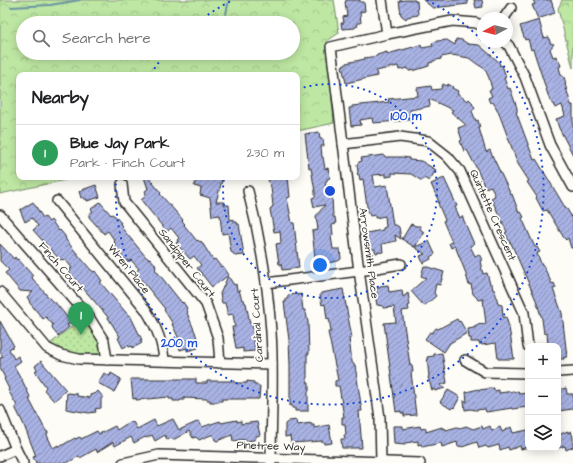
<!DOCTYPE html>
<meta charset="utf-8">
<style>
body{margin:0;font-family:"Architects Daughter",sans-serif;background:#f6f6f6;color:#202124}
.controls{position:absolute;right:12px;bottom:12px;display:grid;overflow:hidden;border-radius:8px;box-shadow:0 2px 10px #0003}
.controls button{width:36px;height:36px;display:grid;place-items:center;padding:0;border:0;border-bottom:1px solid #e0e0e0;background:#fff;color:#202124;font:20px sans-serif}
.compass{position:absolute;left:477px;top:12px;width:36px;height:36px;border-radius:50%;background:#fff;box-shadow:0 2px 10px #0003;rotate:263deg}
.you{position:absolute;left:320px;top:265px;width:14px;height:14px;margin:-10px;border:3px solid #fff;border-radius:50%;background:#1a73e8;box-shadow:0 0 0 6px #1a73e833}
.badge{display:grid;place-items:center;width:26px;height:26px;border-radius:50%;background:#db2777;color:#fff;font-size:13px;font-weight:700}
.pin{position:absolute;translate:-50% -33px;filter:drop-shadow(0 1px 2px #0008)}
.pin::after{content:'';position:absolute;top:21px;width:14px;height:12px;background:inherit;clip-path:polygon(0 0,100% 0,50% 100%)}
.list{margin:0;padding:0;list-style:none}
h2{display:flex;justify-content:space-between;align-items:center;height:52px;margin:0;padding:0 16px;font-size:17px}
h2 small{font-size:13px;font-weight:400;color:#757577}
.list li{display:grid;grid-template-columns:26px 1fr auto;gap:12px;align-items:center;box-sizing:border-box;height:56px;padding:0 16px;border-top:1px solid #e0e0e0}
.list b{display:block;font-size:15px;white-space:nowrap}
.list p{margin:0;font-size:13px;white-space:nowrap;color:#757577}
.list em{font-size:13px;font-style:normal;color:#757577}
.icon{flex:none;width:22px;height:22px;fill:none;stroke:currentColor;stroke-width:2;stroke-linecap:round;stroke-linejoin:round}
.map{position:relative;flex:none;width:573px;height:463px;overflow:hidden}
.search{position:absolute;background:#fff;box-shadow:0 2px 10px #0003;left:16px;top:16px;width:284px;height:44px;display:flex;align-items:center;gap:10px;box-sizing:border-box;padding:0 14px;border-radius:22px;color:#757577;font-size:15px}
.panel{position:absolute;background:#fff;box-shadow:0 2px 10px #0003;left:16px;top:72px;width:284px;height:108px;border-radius:8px}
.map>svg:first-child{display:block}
</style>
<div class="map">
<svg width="573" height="463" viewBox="0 0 573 463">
<defs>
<pattern id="green-dots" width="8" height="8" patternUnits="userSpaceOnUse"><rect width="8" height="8" fill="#bee7a3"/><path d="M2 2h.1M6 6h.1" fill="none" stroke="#a3c68c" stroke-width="1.8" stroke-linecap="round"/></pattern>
<pattern id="forest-crowns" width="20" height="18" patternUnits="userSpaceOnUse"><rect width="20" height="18" fill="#bee7a3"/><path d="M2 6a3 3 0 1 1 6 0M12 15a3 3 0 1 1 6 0" fill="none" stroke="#a3c68c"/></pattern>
<pattern id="building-hatch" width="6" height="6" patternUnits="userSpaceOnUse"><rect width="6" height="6" fill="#a8b2e3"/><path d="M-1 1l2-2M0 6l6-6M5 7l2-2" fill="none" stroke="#8991b8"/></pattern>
</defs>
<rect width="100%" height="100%" fill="#fdfcf7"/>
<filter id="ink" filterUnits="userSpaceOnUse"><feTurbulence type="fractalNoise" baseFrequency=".025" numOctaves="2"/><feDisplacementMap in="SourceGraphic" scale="8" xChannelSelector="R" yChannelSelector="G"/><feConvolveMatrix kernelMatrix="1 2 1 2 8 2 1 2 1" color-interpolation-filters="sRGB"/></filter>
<g filter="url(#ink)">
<!-- green -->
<polygon fill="url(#green-dots)" stroke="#748967" points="87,315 104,341 107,360 79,359 47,348 51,343"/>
<!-- forest -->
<g fill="url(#forest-crowns)" stroke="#748967" fill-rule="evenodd">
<path d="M0 0H334L339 33 327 41 334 123 297 131V75H19V177H79L0 194ZM23 23H293V53H23Z"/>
<polygon points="562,0 573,0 573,68 558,9"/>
</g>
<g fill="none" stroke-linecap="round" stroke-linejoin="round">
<!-- stream -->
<g stroke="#6993a3" stroke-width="2">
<polyline points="11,7 50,5 80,0"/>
<polyline points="224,23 229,0"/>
</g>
</g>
<!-- building -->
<g fill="url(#building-hatch)" stroke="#2b2b2b">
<polygon points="346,0 360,0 360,2 364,2 365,11 360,12 361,23 357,23 358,26 355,27 355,28 342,29 341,23 344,23 343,17 347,16 345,2 346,1"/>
<polygon points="405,0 415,0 415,2 417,1 418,15 407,17 406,19 401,15 399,1"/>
<polygon points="423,0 467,0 468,4 433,8"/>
<polygon points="474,0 482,0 483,7 476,8"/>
<polygon points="533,0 551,0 555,13 538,19 532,5 535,4"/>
<polygon points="539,20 544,38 549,37 550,43 554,44 550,49 553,57 556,56 557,61 559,60 561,66 559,67 561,75 564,77 566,84 565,84 571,105 573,105 573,155 559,128 556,119 565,116 562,105 555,108 553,104 552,104 551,101 550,101 533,49 531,50 528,39 525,40 520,26"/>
<polygon points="456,39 462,40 468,44 479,45 499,62 500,66 502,65 506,77 504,78 508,89 510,88 517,108 517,112 516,112 534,160 536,159 544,172 566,209 567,209 573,219 573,248 571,248 568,238 566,240 564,238 547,210 543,211 536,198 537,197 527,182 529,181 518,164 498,111 493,102 490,103 488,98 492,96 489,90 492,89 489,78 485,69 477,64 469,58 452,55 441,57 441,59 433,61 433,62 429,63 429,66 416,70 409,71 408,68 399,70 398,66 376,71 377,76 346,83 342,66 346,65 346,63 365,59 364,58 377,56 377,55 387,52 387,54 421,45 422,48 433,46 432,43 437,41 447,40 455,45"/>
<polygon points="443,84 447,86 448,84 453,87 452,88 458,91 457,93 467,101 469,99 473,103 472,104 475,107 472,111 476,121 478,120 480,128 479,128 486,152 490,150 492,155 511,195 512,194 519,213 521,212 524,217 522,218 533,243 535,247 537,247 540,252 537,253 542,266 543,265 552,284 554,283 556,288 553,289 562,313 567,357 564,357 564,359 558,359 558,346 548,346 547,333 544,334 542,319 536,300 511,243 510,243 505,233 507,232 491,198 495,196 491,186 485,188 477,169 467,150 464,151 460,141 462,140 458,128 466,125 451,112 453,110 429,99 430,106 410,110 412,120 373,123 372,118 360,120 361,125 351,126 349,108 352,108 352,106 389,102 388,99 418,96 417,88 431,86 432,90 441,89"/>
<polygon points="319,132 320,139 323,139 324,146 321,146 322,157 323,157 325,169 328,168 330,178 327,179 327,181 325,182 328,197 332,196 333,217 335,217 336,224 332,225 333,235 331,236 333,249 340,249 341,259 338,261 316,265 312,231 318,230 316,216 325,205 314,207 312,198 315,197 315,192 311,168 309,168 305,134"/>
<polygon points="384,155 385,157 402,157 409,158 409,160 421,161 436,170 429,181 424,178 422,181 411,174 392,173 392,176 386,177 386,174 373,175 375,187 387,185 393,225 396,225 399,227 401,239 395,235 396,241 382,244 383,252 375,253 375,249 370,249 368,247 366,233 383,230 383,228 386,227 385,216 375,218 375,215 370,216 369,213 368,213 363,179 360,180 359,175 357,174 358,172 357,164 359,162 362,161 361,158"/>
<polygon points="144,177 148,177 161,193 160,194 183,220 182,221 185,224 184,225 197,241 198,240 200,242 201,241 213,260 215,259 221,267 223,266 229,275 212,287 197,268 201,265 194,256 190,259 176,243 178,242 177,240 179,238 171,228 167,232 141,200 146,196 145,195 146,193 145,191 148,189"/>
<polygon points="197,177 223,177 216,202 224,202 224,205 229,205 230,220 234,219 234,222 237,222 237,224 239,224 244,255 235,256 234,254 231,252 228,233 222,234 220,215 212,216 210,198 200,195 201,188 194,186"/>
<polygon points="267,177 288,177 290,197 287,198 292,223 294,223 299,268 282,270 281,264 279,264 276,244 281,243 280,231 274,232 270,209 273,206 271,187"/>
<polygon points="444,178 457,206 455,207 460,218 462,216 474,244 470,246 475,256 479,254 482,260 480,261 483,274 487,273 490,284 492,284 493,290 495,290 498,304 502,305 503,317 506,317 509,327 514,359 498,359 496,343 482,345 482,344 479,344 479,342 471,342 471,338 469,338 468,329 474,328 474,327 476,327 476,325 486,324 483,299 478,300 477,298 473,294 471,284 469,285 465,271 455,246 451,248 449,243 452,242 443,221 445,220 439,206 438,202 439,202 431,184"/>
<polygon points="96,185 100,197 87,201 87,199 84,199 83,197 81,198 79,191"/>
<polygon points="33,202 43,218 45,217 49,222 51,220 59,231 60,230 65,236 66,240 80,257 91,270 94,272 95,271 100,278 102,281 100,282 129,316 130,315 142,340 140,340 142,343 133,348 132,346 129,347 128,345 123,348 118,338 120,337 107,316 69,272 71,270 70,269 72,268 65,259 63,260 62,259 60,260 33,230 38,226 32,218 25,222 20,210"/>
<polygon points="100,202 111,215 112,214 115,216 121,223 120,224 122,226 121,227 146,257 149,259 150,258 155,264 156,268 155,269 182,303 183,302 187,308 186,309 188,312 187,313 195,332 198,341 196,342 198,348 187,351 187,348 180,350 177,339 179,339 172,324 173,324 164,310 165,309 135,272 139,269 131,260 129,262 128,260 126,261 113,246 115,244 114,242 115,241 108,231 104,234 89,217 89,214 93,211 91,209"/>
<polygon points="411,224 416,226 420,226 421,230 424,232 415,247 429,241 435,254 430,257 431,259 423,263 420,256 425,254 402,239"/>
<polygon points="0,244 14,259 15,257 17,260 18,259 33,276 32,278 40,287 50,299 53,302 54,301 68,318 71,323 67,325 69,327 58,336 53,330 52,326 53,325 46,317 43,319 29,302 30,302 27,297 33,292 20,291 5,273 9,270 0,261"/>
<polygon points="424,266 444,272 440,285 436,284 434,293 436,296 424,306 411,291 426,278 421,276"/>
<polygon points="228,276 234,285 236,284 237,291 239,290 242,300 244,300 245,303 246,303 250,324 252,323 255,351 243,352 243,348 238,349 236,348 232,327 235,327 233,314 228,315 225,303 222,303 220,294"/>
<polygon points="388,285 389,292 402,290 403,297 408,293 410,305 408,306 409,310 402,311 410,365 412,365 413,372 411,372 416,415 404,416 404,413 401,413 401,411 396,412 384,323 396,322 394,307 383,308 383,306 377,305 375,295 377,295 376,288 380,288 380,286"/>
<polygon points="343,289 352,338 349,338 352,362 354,365 355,365 362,411 359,411 362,448 342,448 341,439 345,439 344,435 346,435 345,424 342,424 342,417 344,417 339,386 335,386 335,381 338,380 328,332 331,332 329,318 327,319 325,304 322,305 320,295 321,293"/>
<polygon points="297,294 297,295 301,294 303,310 305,310 305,313 306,313 308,322 309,354 307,354 307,381 308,383 309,383 309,391 308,391 308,411 295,411 295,408 292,408 292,405 290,406 290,365 289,340 284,302 286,302 286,299 288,298 288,295"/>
<polygon points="457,319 459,322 460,321 467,333 450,343 444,352 425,339 430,332 432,333 436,328 438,329"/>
<polygon points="0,321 14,346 9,349 14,359 18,356 21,361 14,366 23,382 31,399 29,399 46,431 48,432 47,435 53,448 58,445 59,447 75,438 75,439 80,437 81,439 97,431 99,434 115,426 117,430 129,422 130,423 133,422 137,429 154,420 157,426 173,419 179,430 199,421 202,427 220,421 221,423 237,420 237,422 241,421 241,424 257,422 260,435 256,436 256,438 254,439 254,440 246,441 246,439 233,441 232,435 217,441 215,440 213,435 211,435 199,440 196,437 193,438 189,431 173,440 172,438 167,440 165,435 155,441 152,435 146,438 145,437 134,443 131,437 115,446 113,442 97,452 96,449 80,458 79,456 67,463 36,463 33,457 36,456 23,423 15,407 17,406 8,390 9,389 4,379 5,378 0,368 0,358 3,357 0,352"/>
<polygon points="442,353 447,383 440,385 445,388 435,391 434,389 432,390 428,377 429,377 427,357 434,356 434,354"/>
<polygon points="41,361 66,390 54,401 44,390 46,387 35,371 37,370 35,366"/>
<polygon points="104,373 110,376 111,373 121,379 114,392 98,383"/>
<polygon points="131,379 196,379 196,383 207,383 207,381 235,381 235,383 247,383 247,381 254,382 254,384 257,384 257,386 260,386 259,399 222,399 222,401 219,401 219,402 210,402 210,400 207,400 207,399 184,398 184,400 180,400 180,401 173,401 173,399 169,399 169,397 136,400 136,398 133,399"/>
<polygon points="494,388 494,391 499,390 499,393 514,391 514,392 518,391 519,394 528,393 528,407 512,409 512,408 486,412 485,409 475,410 471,409 465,410 464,400 467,402 466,392 479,389 479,390"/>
<polygon points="566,388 567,394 573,394 573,409 558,411 558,390"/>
<polygon points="448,390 460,397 454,408 453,407 451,409 440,402"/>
<polygon points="98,391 103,397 101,399 101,408 95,409 96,412 89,413 66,409 67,393 77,394 77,396 90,398 90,395 96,393"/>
<polygon points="296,420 297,425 311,423 311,425 314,425 314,428 329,425 332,443 324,444 323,441 291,443 290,436 285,437 285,424 289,421"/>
<polygon points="393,426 403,426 403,429 420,426 421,429 426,428 426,432 442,427 442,429 445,428 446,430 457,427 460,428 466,426 473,429 482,426 483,429 490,426 492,431 500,427 502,432 511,427 513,433 528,430 528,447 521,449 520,446 509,450 508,447 500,450 499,445 488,448 486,446 479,448 477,442 462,447 461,446 458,447 457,442 442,447 441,443 422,447 421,444 418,445 418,441 405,443 405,445 394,444"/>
<polygon points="568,431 568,433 571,431 573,437 573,447 566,450 565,446 558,448 558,435"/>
</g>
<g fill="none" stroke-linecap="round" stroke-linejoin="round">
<!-- minor casing -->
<g stroke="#2b2b2b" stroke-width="12">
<g id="minor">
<polyline points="382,0 387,34"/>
<polyline points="504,18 511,8"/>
<polyline points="505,42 509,46 525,77 550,145 573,187"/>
<polyline points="343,144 400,137 428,141 447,156 460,171 524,313 528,346"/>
<polyline points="122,184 124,202 206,304 218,338 220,363"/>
<path d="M248 191C260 237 268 285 271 332 274 375 271 420 271 463"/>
<path d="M57 201 146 310C156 326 163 342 164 361"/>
<polyline points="0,215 89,317 104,341 107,360"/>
<polyline points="266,283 359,271 401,264"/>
<polyline points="0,292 47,348 61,355 79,359 272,364"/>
<polyline points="465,360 485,372 528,373"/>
<polyline points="558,372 573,371"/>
<polyline points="0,410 16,449 23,463"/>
<polyline points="0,456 16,449"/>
<polyline points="381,462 380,418 358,263 331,47 387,34 452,21 476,23 483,26"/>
<polyline points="123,463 159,455 420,463"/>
</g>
</g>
<!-- minor -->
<use href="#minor" stroke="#fdfcf7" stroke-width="9"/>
</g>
</g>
<!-- distance rings -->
<g fill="none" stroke="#1d4ed8" stroke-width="2" stroke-dasharray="2 4">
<path d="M298 89A107 107 0 1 1 224 177"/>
<path d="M151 74A214 214 0 0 1 166 53M198 22A214 214 0 0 1 233 0M427 0A214 214 0 1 1 116 178"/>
</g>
<g text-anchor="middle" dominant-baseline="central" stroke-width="3.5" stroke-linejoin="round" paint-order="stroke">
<!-- street labels -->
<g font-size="11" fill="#2b2b2b" stroke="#fdfcf7">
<text transform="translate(493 215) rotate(66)">Quintette Crescent</text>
<text transform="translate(369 253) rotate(82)">Arrowsmith Place</text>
<text transform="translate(187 263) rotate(52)">Sandpiper Court</text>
<text transform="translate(61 267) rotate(49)">Finch Court</text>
<text transform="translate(129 269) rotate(51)">Wren Place</text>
<text transform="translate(257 325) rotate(-94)">Cardinal Court</text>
<text transform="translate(271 446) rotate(2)">Pinetree Way</text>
</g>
</g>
<circle cx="330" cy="191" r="6" fill="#1d4ed8" stroke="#fdfcf7" stroke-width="2"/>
<g font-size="12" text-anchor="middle" font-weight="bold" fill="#1d4ed8" stroke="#fdfcf7" stroke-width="3.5" stroke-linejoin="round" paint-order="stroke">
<text x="406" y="120">100 m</text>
<text x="179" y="347">200 m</text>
</g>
</svg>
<div class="controls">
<button>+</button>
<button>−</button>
<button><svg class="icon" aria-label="layers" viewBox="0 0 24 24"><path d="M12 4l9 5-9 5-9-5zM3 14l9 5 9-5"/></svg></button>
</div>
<svg class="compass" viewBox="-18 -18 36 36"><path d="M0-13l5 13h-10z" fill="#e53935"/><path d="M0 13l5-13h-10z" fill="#757577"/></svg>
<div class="you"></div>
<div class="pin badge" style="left:81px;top:335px;background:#2e9e5b">1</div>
<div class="search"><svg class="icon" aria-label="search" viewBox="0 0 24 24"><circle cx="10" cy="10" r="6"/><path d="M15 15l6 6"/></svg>Search here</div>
<section class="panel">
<h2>Nearby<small></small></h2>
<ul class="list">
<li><span class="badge" style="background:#2e9e5b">1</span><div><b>Blue Jay Park</b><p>Park · Finch Court</p></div><em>230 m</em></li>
</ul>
</section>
</div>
